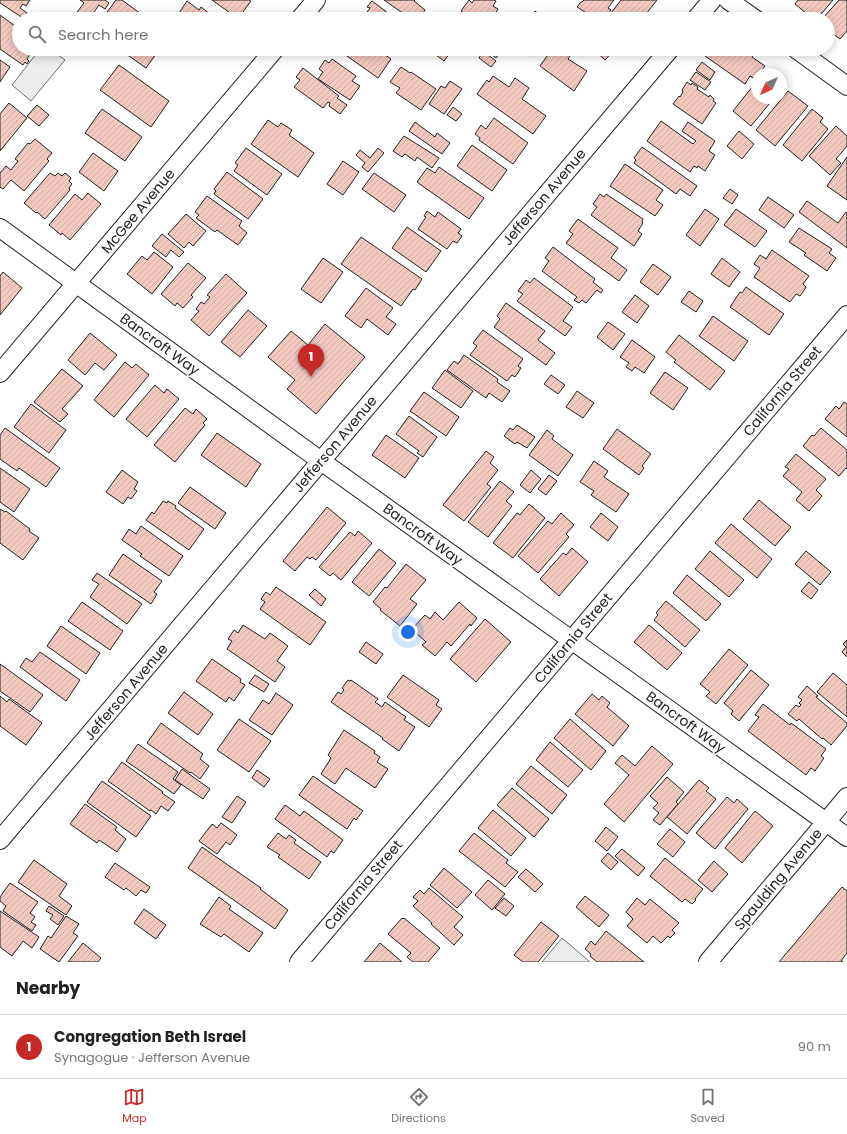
<!DOCTYPE html>
<meta charset="utf-8">
<style>
body{margin:0;font-family:Poppins,sans-serif;background:#f6f6f6;color:#222}
.compass{position:absolute;left:751px;top:68px;width:36px;height:36px;border-radius:50%;background:#fff;box-shadow:0 2px 10px #0003;rotate:225deg}
.you{position:absolute;left:408px;top:632px;width:14px;height:14px;margin:-10px;border:3px solid #fff;border-radius:50%;background:#1a73e8;box-shadow:0 0 0 6px #1a73e833}
.badge{display:grid;place-items:center;width:26px;height:26px;border-radius:50%;background:#c62828;color:#fff;font-size:13px;font-weight:700}
.pin{position:absolute;translate:-50% -33px;filter:drop-shadow(0 1px 2px #0008)}
.pin::after{content:'';position:absolute;top:21px;width:14px;height:12px;background:inherit;clip-path:polygon(0 0,100% 0,50% 100%)}
.list{margin:0;padding:0;list-style:none}
h2{display:flex;justify-content:space-between;align-items:center;height:52px;margin:0;padding:0 16px;font-size:17px}
h2 small{font-size:13px;font-weight:400;color:#767676}
.list li{display:grid;grid-template-columns:26px 1fr auto;gap:12px;align-items:center;box-sizing:border-box;height:64px;padding:0 16px;border-top:1px solid #e0e0e0}
.list b{display:block;font-size:15px;white-space:nowrap}
.list p{margin:0;font-size:13px;white-space:nowrap;color:#767676}
.list em{font-size:13px;font-style:normal;color:#767676}
.icon{flex:none;width:22px;height:22px;fill:none;stroke:currentColor;stroke-width:2;stroke-linecap:round;stroke-linejoin:round}
.map{position:relative;flex:none;width:847px;height:962px;overflow:hidden}
.search{position:absolute;background:#fff;box-shadow:0 2px 10px #0003;left:12px;right:12px;top:12px;height:44px;display:flex;align-items:center;gap:10px;box-sizing:border-box;padding:0 14px;border-radius:22px;color:#767676;font-size:15px}
.sheet{height:116px;background:#fff}
nav{display:flex;justify-content:space-around;align-items:center;box-sizing:border-box;height:56px;border-top:1px solid #e0e0e0;background:#fff;font-size:11px;color:#767676}
nav a{display:grid;justify-items:center;gap:2px}
nav .on{color:#c62828}
.map>svg:first-child{display:block}
</style>
<div class="map">
<svg width="847" height="962" viewBox="0 0 847 962">
<defs>
<pattern id="building-hatch" width="6" height="6" patternUnits="userSpaceOnUse"><rect width="6" height="6" fill="#f3c9c0"/><path d="M-1 1l2-2M0 6l6-6M5 7l2-2" fill="none" stroke="#d0aca5"/></pattern>
</defs>
<rect width="100%" height="100%" fill="#fff"/>
<!-- parking -->
<g fill="#ededed" stroke="#6f6f6f">
<polygon points="40,49 50,49 65,60 31,101 12,85"/>
<polygon points="562,938 590,962 542,962"/>
</g>
<!-- building -->
<g fill="url(#building-hatch)" stroke="#222">
<polygon points="0,0 30,0 26,6 23,4 20,8 27,13 23,18 0,3"/>
<polygon points="80,0 105,0 109,3 105,9 99,5 89,19 79,19 74,16 84,3"/>
<polygon points="116,0 122,0 148,19 102,19"/>
<polygon points="212,0 249,0 251,1 240,16 239,15 237,18"/>
<polygon points="384,0 415,0 414,1 425,10 419,19 411,19"/>
<polygon points="469,0 472,3 474,0 494,0 496,1 493,6 498,9 492,19 470,19 468,18 469,16 461,11"/>
<polygon points="584,0 614,0 608,8 611,10 604,19 598,19 589,13 588,14 577,7 581,2 582,2"/>
<polygon points="621,0 657,0 642,19 608,19 607,18"/>
<polygon points="798,0 833,0 817,19 813,19 795,4"/>
<polygon points="839,0 847,0 847,31 840,39 828,30 832,25 828,22 828,19 823,18"/>
<polygon points="187,1 199,10 201,7 210,14 209,17 212,19 175,19"/>
<polygon points="372,1 396,19 362,19 370,8 367,7"/>
<polygon points="535,11 546,19 529,19"/>
<polygon points="0,15 19,29 19,49 34,49 27,59 29,61 27,64 25,62 23,65 0,49"/>
<polygon points="119,49 158,49 159,50 146,68"/>
<polygon points="337,49 358,49 362,51 363,49 377,49 391,59 378,78"/>
<polygon points="428,49 451,49 452,50 444,61"/>
<polygon points="488,49 496,49 501,52 496,58 487,51"/>
<polygon points="523,49 544,49 542,52 539,49 533,56"/>
<polygon points="549,49 559,49 570,56 568,59 587,71 574,91 540,66 547,56 545,55"/>
<polygon points="593,49 615,49 605,60"/>
<polygon points="710,49 740,49 747,53 749,50 754,54 752,57 765,66 759,74 757,74 755,79 750,76 745,84 705,56"/>
<polygon points="483,51 496,61 491,67 479,58"/>
<polygon points="332,59 356,76 352,81 360,86 350,100 318,79 323,72 319,69 325,60 329,63"/>
<polygon points="0,60 10,67 0,82"/>
<polygon points="702,62 715,72 710,80 696,70"/>
<polygon points="119,65 169,101 151,127 100,90"/>
<polygon points="401,67 410,73 411,72 436,89 421,110 396,93 400,88 390,82"/>
<polygon points="303,68 339,96 337,98 347,105 340,114 329,106 330,103 328,102 323,108 294,87 300,80 296,77"/>
<polygon points="696,72 711,82 705,90 690,80"/>
<polygon points="493,76 509,87 515,78 529,88 522,99 546,116 533,134 477,94 487,80 489,82"/>
<polygon points="450,81 462,89 444,114 429,104 441,86 445,88"/>
<polygon points="757,81 757,98 774,98 751,126 733,111"/>
<polygon points="687,82 691,85 692,83 698,87 697,89 709,97 710,95 714,99 713,101 716,103 702,124 673,104 679,96 680,97 683,92 682,90"/>
<polygon points="788,91 808,106 775,146 756,130"/>
<polygon points="9,103 27,118 0,151 0,114"/>
<polygon points="37,105 49,115 39,126 27,116"/>
<polygon points="453,107 462,114 456,121 447,115"/>
<polygon points="102,109 142,137 125,161 85,133"/>
<polygon points="812,109 823,118 820,122 828,129 802,161 783,145"/>
<polygon points="494,118 528,143 513,164 479,140 480,138 475,134 481,125 486,129"/>
<polygon points="268,120 278,127 281,123 292,130 289,135 314,153 298,177 251,144"/>
<polygon points="661,121 693,144 696,141 682,131 688,122 715,141 709,151 715,155 705,171 698,166 697,168 694,166 690,172 647,141"/>
<polygon points="415,122 435,137 437,133 450,143 442,154 409,131"/>
<polygon points="836,126 847,136 847,146 836,159 841,163 830,175 809,156"/>
<polygon points="739,131 754,144 742,159 727,146"/>
<polygon points="404,136 439,158 432,168 417,157 415,161 405,154 402,157 393,151"/>
<polygon points="35,139 52,153 47,159 49,161 24,191 11,180 3,189 0,187 0,173 6,166 11,170 18,161 15,159 28,143 30,144"/>
<polygon points="472,145 507,170 492,191 457,166"/>
<polygon points="642,147 697,186 690,196 680,189 676,194 634,163 636,160 634,158"/>
<polygon points="246,148 282,174 267,195 234,171 238,165 235,163"/>
<polygon points="378,148 384,153 368,172 362,167 365,163 356,155 360,150 370,158"/>
<polygon points="93,153 118,171 104,191 79,172"/>
<polygon points="847,157 847,200 827,186"/>
<polygon points="343,161 359,172 343,195 327,184"/>
<polygon points="625,164 663,190 656,200 663,205 655,216 610,186"/>
<polygon points="439,167 484,198 469,219 417,182 427,168 435,173"/>
<polygon points="227,172 263,199 248,219 214,194 216,191 214,189"/>
<polygon points="50,173 55,176 58,173 62,176 65,173 71,178 69,181 72,184 69,188 70,190 45,219 37,212 36,213 24,203"/>
<polygon points="374,173 406,195 394,212 362,189"/>
<polygon points="730,189 738,195 732,204 723,198"/>
<polygon points="88,193 101,204 70,240 62,233 61,235 49,225 75,194 82,200"/>
<polygon points="600,194 604,197 606,194 643,219 642,222 643,223 638,231 642,234 634,246 591,215 597,207 593,204"/>
<polygon points="207,196 242,221 239,226 247,233 238,245 217,230 215,232 196,218 199,215 195,212"/>
<polygon points="768,197 794,215 784,228 759,210"/>
<polygon points="807,201 838,223 846,212 847,213 847,248 799,212"/>
<polygon points="705,209 719,219 700,246 686,235"/>
<polygon points="736,209 767,231 755,247 724,225"/>
<polygon points="427,211 435,217 438,212 461,229 458,233 462,236 457,243 453,241 447,249 418,229 426,217 424,216"/>
<polygon points="186,214 206,231 193,246 189,242 184,248 168,234"/>
<polygon points="578,219 618,248 611,258 627,270 619,281 566,243 573,234 569,231"/>
<polygon points="407,227 441,251 426,272 392,248"/>
<polygon points="799,228 832,249 829,253 836,258 827,271 804,255 806,253 789,242"/>
<polygon points="162,234 184,252 179,257 171,250 166,257 152,246"/>
<polygon points="361,237 422,279 415,290 413,289 401,306 341,264"/>
<polygon points="553,247 595,279 593,282 603,290 601,293 597,290 586,303 582,300 579,303 574,300 577,297 542,271 549,261 545,258"/>
<polygon points="772,250 809,276 803,284 806,287 803,292 800,296 796,294 790,302 754,277 760,268 754,264 760,255 766,259"/>
<polygon points="154,252 173,267 152,294 127,274 142,256 147,260"/>
<polygon points="323,258 343,272 321,303 301,289"/>
<polygon points="722,258 740,272 729,287 711,274"/>
<polygon points="188,263 206,278 191,295 193,297 183,308 177,303 175,306 161,294"/>
<polygon points="653,264 671,277 658,295 640,282"/>
<polygon points="3,272 22,288 0,315 0,276"/>
<polygon points="226,274 247,293 209,336 191,320 199,311 196,309 201,302 204,304 210,297 207,295"/>
<polygon points="534,278 573,307 563,321 572,327 565,336 517,301 523,294 518,291 526,280 530,283"/>
<polygon points="746,287 784,314 769,335 730,307 740,292 742,293"/>
<polygon points="366,288 393,308 386,317 396,324 388,335 367,319 361,328 345,316"/>
<polygon points="689,291 703,301 696,312 681,302"/>
<polygon points="635,295 649,306 637,323 622,312"/>
<polygon points="506,303 545,331 538,340 555,353 546,365 494,327 500,319 497,316"/>
<polygon points="248,310 267,326 240,357 221,342"/>
<polygon points="713,316 748,341 734,361 699,336"/>
<polygon points="608,322 625,334 613,350 597,337"/>
<polygon points="325,324 365,357 316,414 287,389 295,380 268,357 291,331 308,345"/>
<polygon points="483,330 523,359 518,366 521,368 515,377 512,375 507,381 470,355 477,346 473,343"/>
<polygon points="90,333 117,355 104,370 95,363 85,375 68,360"/>
<polygon points="679,335 725,371 710,390 674,362 676,360 666,352"/>
<polygon points="632,340 655,357 644,373 635,367 632,371 626,367 629,363 620,357"/>
<polygon points="464,355 498,379 497,382 510,391 502,402 489,393 486,398 447,370 454,361 458,364"/>
<polygon points="125,362 132,368 136,364 149,375 114,417 94,400"/>
<polygon points="62,369 83,386 62,409 68,414 60,422 34,402"/>
<polygon points="445,370 473,391 461,408 432,388"/>
<polygon points="665,372 688,388 673,410 650,393"/>
<polygon points="551,375 565,385 558,394 544,384"/>
<polygon points="155,385 164,393 167,389 179,399 147,437 126,419"/>
<polygon points="577,391 594,403 583,418 566,407"/>
<polygon points="424,392 459,417 446,436 410,411"/>
<polygon points="844,402 847,404 847,437 825,419 836,406 839,409"/>
<polygon points="31,404 66,430 49,453 14,427"/>
<polygon points="185,408 193,414 196,409 207,419 203,423 205,425 175,462 154,445"/>
<polygon points="409,416 437,437 423,457 417,453 419,451 396,434"/>
<polygon points="517,425 535,437 527,448 517,442 515,444 504,436 510,428 513,430"/>
<polygon points="5,428 60,468 46,487 19,468 17,471 0,459 0,435"/>
<polygon points="821,428 847,450 847,469 846,468 839,476 803,446 812,435 814,436"/>
<polygon points="617,429 651,454 642,466 644,468 639,475 603,449"/>
<polygon points="547,430 554,436 552,439 573,455 558,476 529,455"/>
<polygon points="217,433 261,464 246,487 201,455"/>
<polygon points="386,435 419,458 405,478 372,455"/>
<polygon points="486,451 494,457 490,463 498,470 487,484 491,487 464,521 443,505"/>
<polygon points="796,454 826,479 816,490 822,496 809,511 796,500 802,492 783,476 789,469 785,467"/>
<polygon points="594,461 608,471 604,477 629,494 616,512 591,495 594,491 580,482"/>
<polygon points="0,468 30,489 14,512 0,502"/>
<polygon points="122,470 138,482 134,489 137,491 131,499 128,497 123,504 106,492"/>
<polygon points="531,470 541,479 530,493 520,485"/>
<polygon points="549,475 557,481 546,495 538,489"/>
<polygon points="500,481 514,492 506,501 512,506 488,537 468,522"/>
<polygon points="190,487 226,513 215,529 178,503"/>
<polygon points="759,500 791,527 775,546 743,519"/>
<polygon points="163,501 167,503 168,501 176,506 175,508 204,529 189,550 146,520 152,512 154,514"/>
<polygon points="529,504 545,518 513,558 493,543 517,513 520,515"/>
<polygon points="327,507 346,523 316,560 312,557 310,559 307,557 295,571 283,561"/>
<polygon points="0,509 5,512 6,511 30,529 29,531 39,538 23,560 0,543"/>
<polygon points="561,513 574,525 566,534 569,537 538,573 518,556 548,521 552,524"/>
<polygon points="601,513 618,527 608,541 590,527"/>
<polygon points="731,524 772,559 757,578 715,543"/>
<polygon points="141,526 183,556 169,576 140,556 142,554 122,540 129,529 136,534"/>
<polygon points="358,531 372,543 341,580 333,573 330,576 319,567 350,532 355,536"/>
<polygon points="572,548 588,562 559,596 540,579 563,553 566,555"/>
<polygon points="379,549 396,563 369,596 352,582"/>
<polygon points="710,551 744,580 729,597 695,569"/>
<polygon points="806,551 831,572 820,585 795,564"/>
<polygon points="123,554 162,581 154,592 157,594 151,604 109,575"/>
<polygon points="406,564 426,580 410,599 417,604 400,626 380,610 381,609 373,602 385,587 387,588"/>
<polygon points="97,573 142,604 127,624 90,597 99,584 92,580"/>
<polygon points="687,575 721,604 706,621 673,593"/>
<polygon points="809,582 818,590 811,599 801,591"/>
<polygon points="276,587 326,622 310,645 260,609 265,602 261,599 266,592 270,595"/>
<polygon points="315,589 326,599 321,606 309,595"/>
<polygon points="666,601 700,630 685,647 654,620 658,615 656,613"/>
<polygon points="82,602 123,631 110,650 68,621"/>
<polygon points="459,602 477,618 471,626 470,624 451,646 447,642 435,656 422,645 426,642 417,634 418,632 413,628 425,615 430,619 435,612 443,620"/>
<polygon points="485,619 511,642 476,682 450,659"/>
<polygon points="243,625 265,639 270,633 288,646 277,661 285,667 275,682 227,649 232,641 228,639 234,630 238,633"/>
<polygon points="649,625 682,653 667,670 634,642"/>
<polygon points="61,626 100,653 86,674 47,646"/>
<polygon points="847,640 847,657 842,652 846,647 843,644"/>
<polygon points="366,642 383,654 376,664 359,652"/>
<polygon points="729,649 748,665 716,704 706,696 710,692 700,684"/>
<polygon points="40,652 80,680 66,701 20,667 26,658 32,662"/>
<polygon points="212,659 241,679 240,682 245,685 234,701 229,697 226,702 196,681"/>
<polygon points="0,664 43,695 30,712 0,691"/>
<polygon points="751,670 769,685 739,721 731,714 733,711 724,703"/>
<polygon points="833,673 847,685 847,717 817,692"/>
<polygon points="255,675 269,684 264,692 249,683"/>
<polygon points="403,675 439,700 436,705 442,709 429,727 387,697"/>
<polygon points="348,680 350,681 351,680 378,699 375,702 382,707 385,702 406,717 404,720 415,727 399,751 382,739 383,738 331,702 338,692 341,694 344,690 342,688"/>
<polygon points="807,686 818,696 816,697 847,723 847,726 831,745 823,738 822,739 799,719 797,721 788,714 796,705 799,707 801,705 799,703 802,700 798,697"/>
<polygon points="184,692 213,714 198,735 168,713"/>
<polygon points="276,693 293,705 272,735 249,720 263,700 269,704"/>
<polygon points="592,694 599,700 602,696 610,703 607,707 629,726 613,746 575,714"/>
<polygon points="0,696 7,702 9,699 42,723 26,745 0,726"/>
<polygon points="763,704 790,725 791,723 826,749 821,756 824,758 815,771 811,768 806,775 748,731 759,717 755,715"/>
<polygon points="239,719 271,741 249,772 217,750"/>
<polygon points="570,719 606,751 591,770 554,738"/>
<polygon points="161,723 203,754 200,759 209,766 200,779 191,772 190,773 147,743"/>
<polygon points="344,730 375,751 374,753 380,757 377,762 388,769 375,788 346,768 335,784 321,774 331,758 328,755"/>
<polygon points="550,742 583,770 568,787 536,760"/>
<polygon points="138,744 178,772 173,779 181,785 174,794 126,761"/>
<polygon points="652,746 673,764 624,822 604,804 629,775 615,763 622,755 635,766"/>
<polygon points="122,762 163,792 162,793 175,802 168,811 161,806 156,814 151,810 150,811 108,781"/>
<polygon points="531,766 567,795 552,814 516,784"/>
<polygon points="182,769 210,789 203,799 175,780"/>
<polygon points="257,770 270,779 264,787 252,778"/>
<polygon points="313,776 363,811 356,820 354,818 347,829 299,795"/>
<polygon points="667,777 684,792 676,802 678,804 660,825 653,820 659,813 653,808 658,803 650,796"/>
<polygon points="699,780 709,788 706,791 716,799 687,834 667,817"/>
<polygon points="102,781 151,816 136,837 87,802"/>
<polygon points="512,788 549,819 534,837 497,805"/>
<polygon points="237,796 246,802 232,823 222,817"/>
<polygon points="727,797 734,803 737,799 748,809 715,849 696,833"/>
<polygon points="85,804 117,827 115,830 126,839 117,852 99,840 97,843 70,824"/>
<polygon points="285,805 300,816 304,811 343,840 334,853 331,851 327,857 275,819"/>
<polygon points="493,810 526,838 511,856 478,828"/>
<polygon points="755,811 773,826 742,863 725,848"/>
<polygon points="221,823 237,835 230,845 226,842 217,854 199,841 212,824 217,828"/>
<polygon points="606,827 618,837 607,851 595,841"/>
<polygon points="670,829 685,842 673,857 657,844"/>
<polygon points="278,833 286,839 289,835 296,840 294,843 321,862 309,879 278,857 280,855 267,847"/>
<polygon points="474,833 508,860 506,863 518,872 505,887 459,851"/>
<polygon points="202,847 261,888 260,889 288,910 275,929 188,868"/>
<polygon points="622,849 645,868 638,876 615,856"/>
<polygon points="608,853 618,862 611,870 601,861"/>
<polygon points="665,858 703,889 695,899 696,900 692,904 685,899 682,902 650,876"/>
<polygon points="34,860 67,884 59,896 72,906 66,915 18,882"/>
<polygon points="714,861 728,874 712,892 698,880"/>
<polygon points="115,863 150,887 146,893 141,890 136,896 126,888 124,890 105,877"/>
<polygon points="444,868 472,892 457,908 430,885"/>
<polygon points="526,869 543,884 535,892 518,877"/>
<polygon points="488,880 505,894 492,910 475,895"/>
<polygon points="10,883 38,902 30,913 35,917 31,922 36,925 32,931 3,911 6,906 0,901 0,897"/>
<polygon points="842,887 847,891 847,953 841,961 843,962 779,962"/>
<polygon points="429,888 463,917 454,927 463,935 454,945 431,924 432,923 413,906 418,901 413,897 420,890 424,894"/>
<polygon points="585,896 609,915 599,927 576,907"/>
<polygon points="219,897 231,906 229,909 263,933 249,952 224,934 221,937 200,924"/>
<polygon points="504,898 514,906 506,916 495,908"/>
<polygon points="637,898 645,905 650,899 679,923 672,930 675,933 670,938 668,936 661,943 653,936 647,943 627,926 633,919 626,912"/>
<polygon points="49,906 64,916 58,925 50,919 53,915 46,911"/>
<polygon points="144,909 166,925 156,939 134,923"/>
<polygon points="0,911 39,937 32,948 23,941 12,956 0,947"/>
<polygon points="66,916 79,924 73,933 78,936 59,962 40,949 48,936 51,938"/>
<polygon points="402,918 403,919 404,918 440,948 428,962 413,962 407,957 411,953 388,934"/>
<polygon points="541,922 559,936 538,962 523,962 514,955"/>
<polygon points="606,931 644,962 597,962 590,956 591,954 585,949 591,941 595,945"/>
<polygon points="83,943 101,958 98,962 68,962"/>
<polygon points="380,943 402,962 364,962"/>
</g>
<g fill="none" stroke-linecap="round" stroke-linejoin="round">
<!-- street casing -->
<g stroke="#222" stroke-width="20">
<g id="street">
<polyline points="728,0 755,19"/>
<polyline points="300,19 316,0"/>
<polyline points="696,19 712,0"/>
<polyline points="796,49 847,86"/>
<polyline points="0,228 321,461 847,837"/>
<polyline points="0,373 275,49"/>
<polyline points="0,840 670,49"/>
<polyline points="299,962 847,315"/>
<polyline points="708,962 847,797"/>
</g>
</g>
<!-- street -->
<use href="#street" stroke="#fff" stroke-width="18"/>
</g>
<g text-anchor="middle" dominant-baseline="central" stroke-width="3" stroke-linejoin="round" paint-order="stroke">
<!-- street labels -->
<g font-size="14" fill="#222" stroke="#fff">
<text transform="translate(544 197) rotate(-50)">Jefferson Avenue</text>
<text transform="translate(138 211) rotate(-50)">McGee Avenue</text>
<text transform="translate(160 344) rotate(36)">Bancroft Way</text>
<text transform="translate(782 391) rotate(-50)">California Street</text>
<text transform="translate(335 444) rotate(-50)">Jefferson Avenue</text>
<text transform="translate(423 534) rotate(36)">Bancroft Way</text>
<text transform="translate(573 638) rotate(-50)">California Street</text>
<text transform="translate(126 692) rotate(-50)">Jefferson Avenue</text>
<text transform="translate(686 722) rotate(36)">Bancroft Way</text>
<text transform="translate(778 879) rotate(-50)">Spaulding Avenue</text>
<text transform="translate(363 885) rotate(-50)">California Street</text>
</g>
</g>
</svg>
<svg class="compass" viewBox="-18 -18 36 36"><path d="M0-13l5 13h-10z" fill="#e53935"/><path d="M0 13l5-13h-10z" fill="#767676"/></svg>
<div class="you"></div>
<div class="pin badge" style="left:311px;top:377px">1</div>
<div class="search"><svg class="icon" aria-label="search" viewBox="0 0 24 24"><circle cx="10" cy="10" r="6"/><path d="M15 15l6 6"/></svg>Search here</div>
</div>
<section class="sheet">
<h2>Nearby<small></small></h2>
<ul class="list">
<li><span class="badge">1</span><div><b>Congregation Beth Israel</b><p>Synagogue · Jefferson Avenue</p></div><em>90 m</em></li>
</ul>
</section>
<nav>
<a class="on"><svg class="icon" aria-label="map" viewBox="0 0 24 24"><path d="M3 6l6-2 6 2 6-2v14l-6 2-6-2-6 2zM9 4v14M15 6v14"/></svg>Map</a>
<a><svg class="icon" aria-label="directions" viewBox="0 0 24 24"><path d="M12 3l9 9-9 9-9-9zM9 14v-3h6M13 9l2 2-2 2"/></svg>Directions</a>
<a><svg class="icon" aria-label="saved" viewBox="0 0 24 24"><path d="M7 4h10v16l-5-4-5 4z"/></svg>Saved</a>
</nav>
